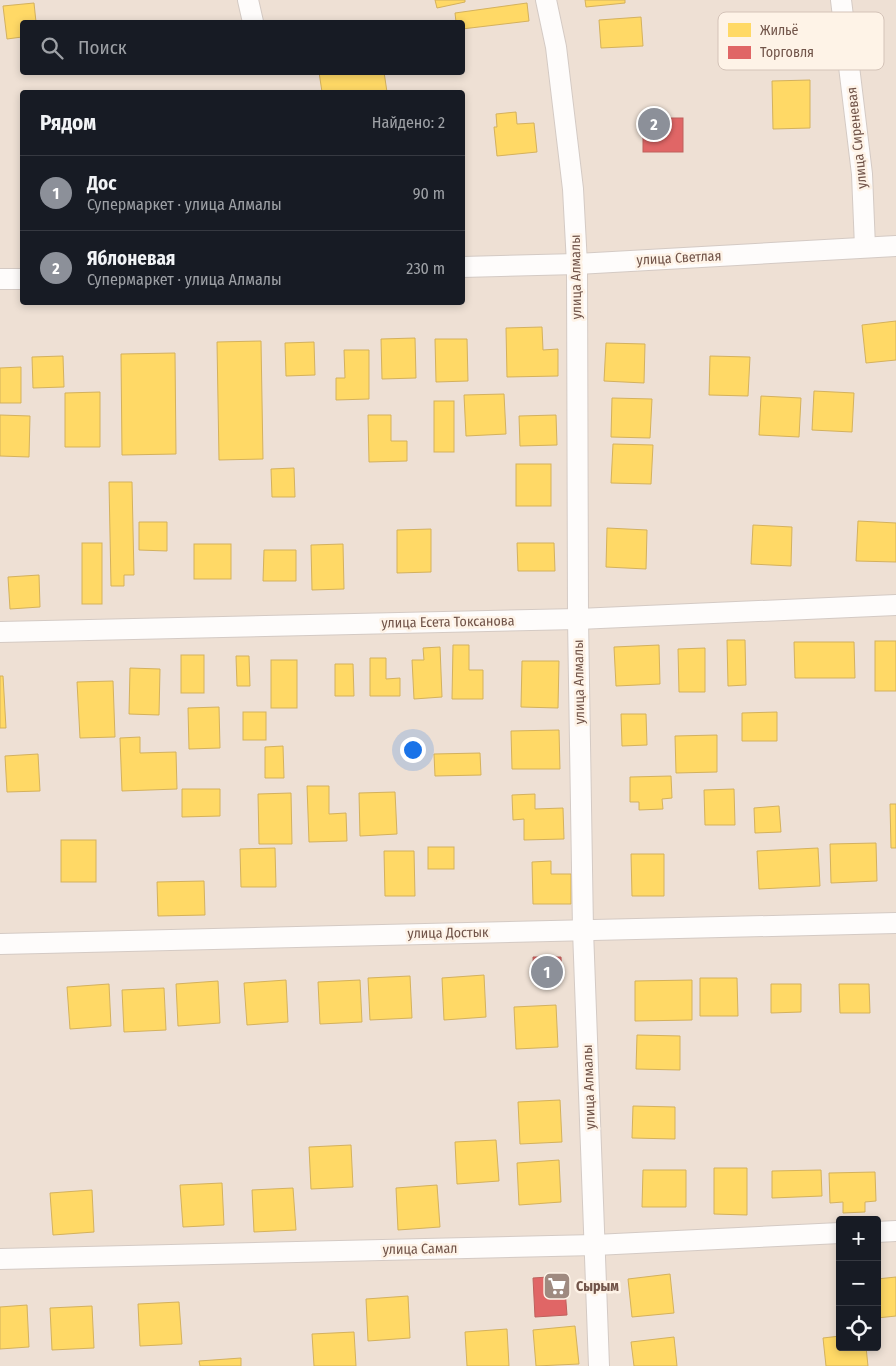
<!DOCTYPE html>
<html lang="ru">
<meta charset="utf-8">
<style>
body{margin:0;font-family:"Fira Sans Condensed",sans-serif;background:#20242c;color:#f1f3f6}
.controls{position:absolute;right:15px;bottom:15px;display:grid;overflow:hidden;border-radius:5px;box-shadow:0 2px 8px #0003}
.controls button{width:45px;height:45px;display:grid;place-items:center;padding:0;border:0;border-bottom:1px solid #363941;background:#171b24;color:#f1f3f6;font:25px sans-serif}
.you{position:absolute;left:412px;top:749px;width:18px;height:18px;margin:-12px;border:4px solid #fff;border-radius:50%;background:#1a73e8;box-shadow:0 0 0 8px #1a73e833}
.badge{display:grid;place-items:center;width:32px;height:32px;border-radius:50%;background:#8c9099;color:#fff;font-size:16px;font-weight:700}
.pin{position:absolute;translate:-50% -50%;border:2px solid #fff;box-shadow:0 1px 5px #0006}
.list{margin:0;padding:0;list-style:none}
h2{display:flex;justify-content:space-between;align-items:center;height:65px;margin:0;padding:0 20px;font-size:21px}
h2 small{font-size:16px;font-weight:400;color:#9ea1a6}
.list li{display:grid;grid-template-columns:32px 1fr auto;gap:15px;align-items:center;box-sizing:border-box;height:75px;padding:0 20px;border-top:1px solid #363941}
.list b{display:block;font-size:19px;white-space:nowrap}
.list p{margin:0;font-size:16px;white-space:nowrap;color:#9ea1a6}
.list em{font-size:16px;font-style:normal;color:#9ea1a6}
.icon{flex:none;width:28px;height:28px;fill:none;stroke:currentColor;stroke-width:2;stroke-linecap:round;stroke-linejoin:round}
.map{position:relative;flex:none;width:896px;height:1366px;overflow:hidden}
.search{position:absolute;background:#171b24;box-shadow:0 2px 8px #0003;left:20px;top:20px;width:445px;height:55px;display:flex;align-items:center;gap:12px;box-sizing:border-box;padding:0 18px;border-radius:5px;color:#9ea1a6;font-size:19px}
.panel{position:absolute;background:#171b24;box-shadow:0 2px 8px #0003;left:20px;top:90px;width:445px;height:215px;border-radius:5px}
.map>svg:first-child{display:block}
</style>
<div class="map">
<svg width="896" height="1366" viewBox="0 0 896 1366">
<rect width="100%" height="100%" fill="#f5eee7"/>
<!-- residential -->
<path fill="#eee0d4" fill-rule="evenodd" d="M0 0H896V1366H0ZM22 22H462V72H22ZM22 92H462V302H22ZM840 1220H877V1347H840Z"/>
<!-- homes -->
<g fill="#ffd966" stroke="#d4b15d">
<polygon points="435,0 465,0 465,2 437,8"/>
<polygon points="585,0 625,0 625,3 586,7"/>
<polygon points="34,3 36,22 22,22 22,37 7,39 3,6"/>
<polygon points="527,3 529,21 462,29 462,22 456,22 455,13"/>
<polygon points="641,17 643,46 601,48 599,20"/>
<polygon points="319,72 384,72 387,92 322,92"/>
<polygon points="810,80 810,128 773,129 772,81"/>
<polygon points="516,112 517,124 534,123 537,152 497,156 494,127 497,127 496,114"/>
<polygon points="896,321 896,360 866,363 862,325"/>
<polygon points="542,327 543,350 558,349 558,376 507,377 506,328"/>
<polygon points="415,338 416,378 382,379 381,339"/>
<polygon points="435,339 467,339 468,381 436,382"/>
<polygon points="261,341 263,459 219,460 217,342"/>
<polygon points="314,342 315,375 286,376 285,343"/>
<polygon points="606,343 645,344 644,383 604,381"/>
<polygon points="344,350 369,350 369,399 336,400 336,378 345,378"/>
<polygon points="175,353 176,454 122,455 121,354"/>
<polygon points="63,356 64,387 33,388 32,357"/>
<polygon points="710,356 750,357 748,396 709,395"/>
<polygon points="21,367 21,403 0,403 0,368"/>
<polygon points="814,391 854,393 852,432 812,430"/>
<polygon points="100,392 100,447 65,447 65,393"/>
<polygon points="504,394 506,434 466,436 464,395"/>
<polygon points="761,396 801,398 799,437 759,435"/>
<polygon points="612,398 652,399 650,438 611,437"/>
<rect x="434" y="401" width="20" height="51"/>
<polygon points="0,415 30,416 29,457 0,456"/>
<polygon points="368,415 391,415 391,441 407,441 407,461 369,462"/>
<polygon points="556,415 557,445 520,446 519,416"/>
<polygon points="613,444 653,445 651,484 611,483"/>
<rect x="516" y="464" width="35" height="42"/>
<polygon points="294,468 295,497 272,497 271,469"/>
<polygon points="109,482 132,482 134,575 124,575 124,586 111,586"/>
<polygon points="858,521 896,523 896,562 856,561"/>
<polygon points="139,522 167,522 167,551 139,550"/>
<polygon points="753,525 792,527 791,566 751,564"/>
<polygon points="607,528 647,530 646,569 606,567"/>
<polygon points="431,529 431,572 397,573 397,530"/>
<rect x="82" y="543" width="20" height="61"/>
<polygon points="517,543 554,543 555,571 518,571"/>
<rect x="194" y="544" width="37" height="35"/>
<polygon points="343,544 344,589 312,590 311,545"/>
<polygon points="264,550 296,550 296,581 263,581"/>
<polygon points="39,575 40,607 10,609 8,577"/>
<polygon points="727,640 745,640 746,685 728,686"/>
<rect x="875" y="641" width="21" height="50"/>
<polygon points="794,642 854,642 855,678 795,678"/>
<polygon points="453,645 469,645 469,670 483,670 483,699 452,699"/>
<polygon points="659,645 660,684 616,686 614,647"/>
<polygon points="440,647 442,697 414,699 412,660 424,660 423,648"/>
<polygon points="705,648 705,692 679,692 678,649"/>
<rect x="181" y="655" width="23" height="38"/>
<polygon points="236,656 249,656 250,686 237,686"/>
<polygon points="370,658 386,658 386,679 400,678 400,696 370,696"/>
<rect x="271" y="660" width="26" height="48"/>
<polygon points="522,661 559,661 558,708 521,707"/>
<polygon points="335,664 353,664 354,696 335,696"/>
<polygon points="130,668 160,669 159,715 129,714"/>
<polygon points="0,676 3,676 6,728 0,728"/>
<polygon points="113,681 115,737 80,738 77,682"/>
<polygon points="219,707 220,748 189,749 188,708"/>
<rect x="243" y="712" width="23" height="28"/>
<polygon points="777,712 777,741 742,741 742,713"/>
<polygon points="621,714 646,714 647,745 622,746"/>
<polygon points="559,730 560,769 512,769 511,731"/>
<polygon points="717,735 717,772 676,773 675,736"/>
<polygon points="140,737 140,753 176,752 177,789 122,791 120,738"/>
<polygon points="283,746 284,778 265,778 265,747"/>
<polygon points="480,753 481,775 435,776 434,754"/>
<polygon points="38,754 40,791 7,792 5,756"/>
<polygon points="671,776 672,798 662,799 663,809 639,810 639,802 630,802 630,777"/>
<polygon points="307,786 329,786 329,814 346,813 347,841 309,842"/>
<polygon points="182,789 220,789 220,816 182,817"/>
<polygon points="734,789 735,825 705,825 704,790"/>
<polygon points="395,792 397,834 360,836 359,793"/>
<polygon points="291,793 292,844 259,844 258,794"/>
<polygon points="535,794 535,809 563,808 564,839 524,840 524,819 513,820 512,795"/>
<polygon points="890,804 896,804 896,848 891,848"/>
<polygon points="779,806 781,832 755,833 754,808"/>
<rect x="61" y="840" width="35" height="42"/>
<polygon points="876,843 877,881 831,883 830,844"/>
<rect x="428" y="847" width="26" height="22"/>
<polygon points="275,848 276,887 241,887 240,849"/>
<polygon points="818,848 820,886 759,889 757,851"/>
<polygon points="384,851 414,851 415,896 385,896"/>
<polygon points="631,854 664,854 664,896 632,896"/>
<polygon points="551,861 551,874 571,874 571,904 533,904 532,862"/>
<polygon points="204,881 205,915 158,916 157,882"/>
<polygon points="484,975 486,1017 444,1020 442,978"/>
<polygon points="410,976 412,1018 370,1020 368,978"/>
<polygon points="700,978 737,978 738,1016 700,1016"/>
<polygon points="286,980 288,1022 247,1025 244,983"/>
<polygon points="360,980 362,1022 320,1024 318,982"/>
<polygon points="692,980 692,1020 635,1021 635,981"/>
<polygon points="218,981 220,1023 178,1026 176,984"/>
<polygon points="109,984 111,1026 70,1029 67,987"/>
<polygon points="771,984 801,984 801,1012 771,1013"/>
<polygon points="839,984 869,984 870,1013 840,1013"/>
<polygon points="164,988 166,1030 124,1032 122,990"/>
<polygon points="556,1005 558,1047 516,1049 514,1007"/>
<polygon points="637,1035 680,1036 680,1070 636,1069"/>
<polygon points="560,1100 562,1142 520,1144 518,1102"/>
<polygon points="633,1106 675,1107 675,1139 632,1138"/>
<polygon points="496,1140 499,1181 457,1184 455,1142"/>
<polygon points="351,1145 353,1187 311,1189 309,1147"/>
<polygon points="559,1160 561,1202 519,1205 517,1163"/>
<polygon points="714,1168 747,1168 747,1215 714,1214"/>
<polygon points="643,1170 686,1170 686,1207 642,1207"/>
<polygon points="821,1170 822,1196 772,1198 772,1171"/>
<polygon points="875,1172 876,1201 865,1202 865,1212 843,1213 843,1202 830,1203 829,1173"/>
<polygon points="222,1183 224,1225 183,1227 180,1185"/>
<polygon points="437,1185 440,1227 398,1230 396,1188"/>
<polygon points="293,1188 296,1230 254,1232 252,1190"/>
<polygon points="92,1190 94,1232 53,1235 50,1193"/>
<polygon points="670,1274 674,1313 632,1317 628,1279"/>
<polygon points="896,1277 896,1316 877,1318 877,1279"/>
<polygon points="408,1296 410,1338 368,1341 366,1299"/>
<polygon points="179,1302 182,1344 140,1346 138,1304"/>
<polygon points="27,1305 29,1347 0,1349 0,1307"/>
<polygon points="92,1306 94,1348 52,1350 50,1308"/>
<polygon points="575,1326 579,1364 536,1366 533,1330"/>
<polygon points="507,1329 509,1366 467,1366 465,1332"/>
<polygon points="354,1332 356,1366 314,1366 312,1334"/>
<polygon points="840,1336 840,1347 866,1347 868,1366 826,1366 823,1338"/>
<polygon points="674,1337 677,1366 634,1366 631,1342"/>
<polygon points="241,1358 241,1366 200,1366 199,1361"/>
</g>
<!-- shops -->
<g fill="#e06666" stroke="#bf615d">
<rect x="643" y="118" width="40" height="34"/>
<polygon points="533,957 561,957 562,981 534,982"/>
<polygon points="564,1276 567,1315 535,1317 533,1278"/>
</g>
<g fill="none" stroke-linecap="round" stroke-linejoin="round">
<!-- minor casing -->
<g stroke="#d4cac4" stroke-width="22">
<g id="minor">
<polyline points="248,0 253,22"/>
<polyline points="546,0 556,47 573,189 577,264 578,619 583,930 599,1366"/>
<polyline points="841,0 862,174 865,247"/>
<polyline points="462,267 577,264 896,246"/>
<polyline points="0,279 22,279"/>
<polyline points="0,632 578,619 896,605"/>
<polyline points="0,944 896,923"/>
<polyline points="877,1232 896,1231"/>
<polyline points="0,1259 595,1245 840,1233"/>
</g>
</g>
<!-- minor -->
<use href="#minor" stroke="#fefcfb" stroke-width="20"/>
</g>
<!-- icons -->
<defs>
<g id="supermarket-square" transform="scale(1.4375)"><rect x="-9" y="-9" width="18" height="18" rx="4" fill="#9f8a80" stroke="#fef3e7"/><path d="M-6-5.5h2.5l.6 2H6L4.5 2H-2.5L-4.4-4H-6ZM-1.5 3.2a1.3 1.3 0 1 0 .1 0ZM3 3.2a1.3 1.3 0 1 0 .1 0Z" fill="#fff"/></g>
</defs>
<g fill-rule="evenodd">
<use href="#supermarket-square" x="557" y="1286"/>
</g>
<g text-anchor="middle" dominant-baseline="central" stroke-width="5" stroke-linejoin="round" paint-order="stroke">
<!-- street labels -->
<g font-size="14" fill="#715449" stroke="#fef3e7">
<text transform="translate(857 138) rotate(-96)">улица Сиреневая</text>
<text transform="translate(679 258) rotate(-3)">улица Светлая</text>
<text transform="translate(576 277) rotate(-91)">улица Алмалы</text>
<text transform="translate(448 622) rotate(-1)">улица Есета Токсанова</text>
<text transform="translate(579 682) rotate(-91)">улица Алмалы</text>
<text transform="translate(448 933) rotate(-1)">улица Достык</text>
<text transform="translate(589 1087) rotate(-92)">улица Алмалы</text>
<text transform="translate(420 1249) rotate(-1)">улица Самал</text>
</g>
<!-- poi labels -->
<g font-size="14" font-weight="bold" fill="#715449" stroke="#fef3e7" text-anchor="start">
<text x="576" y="1286">Сырым</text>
</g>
</g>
<!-- legend -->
<rect x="718" y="12" width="166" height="58" rx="8" fill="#fef3e7" stroke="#d4c3b8" stroke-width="1"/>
<rect x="728" y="23" width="23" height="14" fill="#ffd966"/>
<rect x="728" y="46" width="23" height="13" fill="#e06666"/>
<g font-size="14" fill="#715449">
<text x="760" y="35">Жильё</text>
<text x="760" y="57">Торговля</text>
</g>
</svg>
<div class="controls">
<button>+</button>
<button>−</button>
<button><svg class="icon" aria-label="locate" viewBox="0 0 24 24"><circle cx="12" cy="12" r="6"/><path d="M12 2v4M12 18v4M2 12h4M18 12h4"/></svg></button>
</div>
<div class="you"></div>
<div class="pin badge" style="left:547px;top:972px">1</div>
<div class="pin badge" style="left:654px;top:124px">2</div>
<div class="search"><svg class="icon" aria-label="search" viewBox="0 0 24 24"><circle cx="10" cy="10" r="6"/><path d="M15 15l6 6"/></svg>Поиск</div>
<section class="panel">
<h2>Рядом<small>Найдено: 2</small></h2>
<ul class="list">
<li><span class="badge">1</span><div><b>Дос</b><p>Супермаркет · улица Алмалы</p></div><em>90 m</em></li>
<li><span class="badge">2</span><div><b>Яблоневая</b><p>Супермаркет · улица Алмалы</p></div><em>230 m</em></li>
</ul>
</section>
</div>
